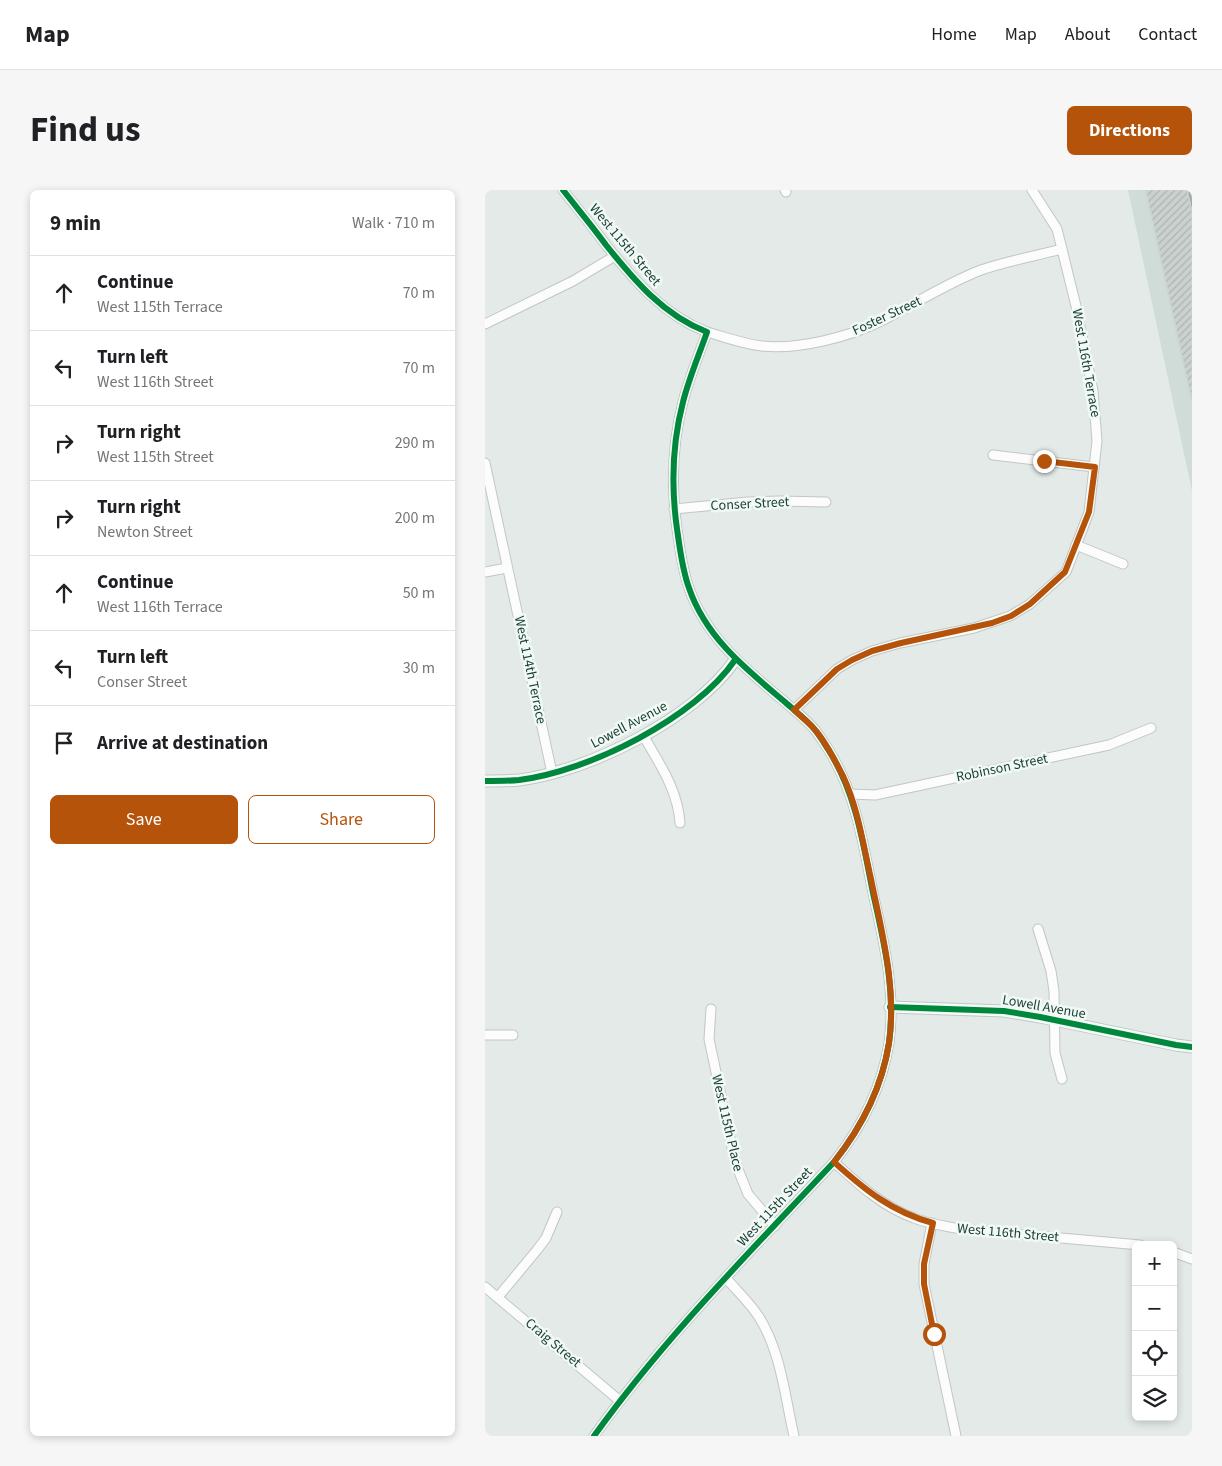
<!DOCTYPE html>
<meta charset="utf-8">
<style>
body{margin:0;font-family:"Source Sans 3",sans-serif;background:#f6f6f6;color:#202124}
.controls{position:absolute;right:15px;bottom:15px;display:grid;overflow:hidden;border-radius:8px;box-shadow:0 2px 8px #0003}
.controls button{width:45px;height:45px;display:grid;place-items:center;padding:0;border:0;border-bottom:1px solid #e0e0e0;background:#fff;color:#202124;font:25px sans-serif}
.stop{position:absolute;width:15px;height:15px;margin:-11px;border:4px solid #b45309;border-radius:50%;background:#fff}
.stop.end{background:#b45309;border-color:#fff;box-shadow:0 1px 5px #0008}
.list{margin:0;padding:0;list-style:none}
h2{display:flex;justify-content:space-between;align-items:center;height:65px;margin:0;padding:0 20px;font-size:21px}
h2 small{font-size:16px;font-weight:400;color:#757577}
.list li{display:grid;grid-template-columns:32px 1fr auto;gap:15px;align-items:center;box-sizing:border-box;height:75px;padding:0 20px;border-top:1px solid #e0e0e0}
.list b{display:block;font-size:19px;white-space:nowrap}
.list p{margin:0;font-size:16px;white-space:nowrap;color:#757577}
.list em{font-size:16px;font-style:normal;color:#757577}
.actions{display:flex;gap:10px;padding:15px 20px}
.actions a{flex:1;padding:11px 0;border:1px solid #b45309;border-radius:8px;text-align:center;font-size:18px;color:#b45309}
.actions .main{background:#b45309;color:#fff}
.icon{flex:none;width:28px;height:28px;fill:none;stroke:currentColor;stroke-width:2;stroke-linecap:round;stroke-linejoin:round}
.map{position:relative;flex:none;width:707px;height:1246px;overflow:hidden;border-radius:8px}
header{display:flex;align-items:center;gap:30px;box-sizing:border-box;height:70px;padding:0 25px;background:#fff;border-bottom:1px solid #e0e0e0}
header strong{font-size:24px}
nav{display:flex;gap:28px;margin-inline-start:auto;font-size:18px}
.intro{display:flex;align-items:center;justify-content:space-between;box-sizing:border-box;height:120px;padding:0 30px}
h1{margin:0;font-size:35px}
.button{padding:12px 22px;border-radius:8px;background:#b45309;color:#fff;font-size:18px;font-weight:700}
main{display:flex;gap:30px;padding:0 30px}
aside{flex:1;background:#fff;border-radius:8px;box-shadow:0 2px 8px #0003}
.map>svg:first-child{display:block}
</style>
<header>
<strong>Map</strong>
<nav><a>Home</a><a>Map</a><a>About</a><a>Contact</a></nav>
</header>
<div class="intro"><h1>Find us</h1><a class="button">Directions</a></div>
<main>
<aside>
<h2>9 min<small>Walk · 710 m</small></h2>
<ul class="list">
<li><svg class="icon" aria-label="ahead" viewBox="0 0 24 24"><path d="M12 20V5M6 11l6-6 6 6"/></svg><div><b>Continue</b><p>West 115th Terrace</p></div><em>70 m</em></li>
<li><svg class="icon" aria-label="left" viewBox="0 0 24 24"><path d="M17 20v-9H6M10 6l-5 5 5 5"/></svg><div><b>Turn left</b><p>West 116th Street</p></div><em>70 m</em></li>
<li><svg class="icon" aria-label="right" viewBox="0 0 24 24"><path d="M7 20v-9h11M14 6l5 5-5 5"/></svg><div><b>Turn right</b><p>West 115th Street</p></div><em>290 m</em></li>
<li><svg class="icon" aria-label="right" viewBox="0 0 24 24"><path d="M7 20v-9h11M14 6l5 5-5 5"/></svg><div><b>Turn right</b><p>Newton Street</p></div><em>200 m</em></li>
<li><svg class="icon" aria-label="ahead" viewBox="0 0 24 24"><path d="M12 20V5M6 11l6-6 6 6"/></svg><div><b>Continue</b><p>West 116th Terrace</p></div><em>50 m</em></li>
<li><svg class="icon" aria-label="left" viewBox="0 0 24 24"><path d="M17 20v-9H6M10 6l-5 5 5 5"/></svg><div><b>Turn left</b><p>Conser Street</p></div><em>30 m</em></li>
<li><svg class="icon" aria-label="arrive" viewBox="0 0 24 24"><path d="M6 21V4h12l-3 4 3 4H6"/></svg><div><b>Arrive at destination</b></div></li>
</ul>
<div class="actions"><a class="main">Save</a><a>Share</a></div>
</aside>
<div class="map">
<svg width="707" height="1246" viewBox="0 0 707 1246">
<defs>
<pattern id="building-hatch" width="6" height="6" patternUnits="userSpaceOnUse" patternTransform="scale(1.25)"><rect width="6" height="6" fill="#cad1ce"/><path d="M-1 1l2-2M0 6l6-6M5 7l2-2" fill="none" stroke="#adb4b2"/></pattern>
<filter id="shadow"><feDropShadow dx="3" dy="-3" stdDeviation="2.5" flood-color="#0004"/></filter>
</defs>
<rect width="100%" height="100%" fill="#e3eae7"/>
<!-- built -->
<polygon fill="#d0dcd7" points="643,0 707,0 707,301"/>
<!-- building -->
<polygon fill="url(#building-hatch)" stroke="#ccd3d0" filter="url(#shadow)" points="661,0 702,0 707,22 707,211"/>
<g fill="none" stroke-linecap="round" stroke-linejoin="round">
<!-- minor casing -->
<g stroke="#c0c7c4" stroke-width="11">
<g id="minor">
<path d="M78 0C92 18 107 36 121 55 149 90 178 125 222 142 214 165 204 188 198 212 187 254 186 296 192 339 195 359 197 379 204 398 221 448 261 479 300 512 310 521 322 530 330 540 335 546 339 553 343 559 371 603 378 653 388 703 399 752 411 802 404 853 397 897 376 938 349 972 266 1061 180 1147 109 1246"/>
<polyline points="300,0 301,2"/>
<polyline points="0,134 88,91 130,66"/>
<path d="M222 142C240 147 258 154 277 156 313 160 365 147 398 130 430 114 462 93 496 80 522 71 550 66 577 59"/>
<polyline points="508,265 609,277"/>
<polyline points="0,273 67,583"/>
<polyline points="189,319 263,312 295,311 341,312"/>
<polyline points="591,355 638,374"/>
<polyline points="0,382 22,378"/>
<polyline points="309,520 352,479 367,470 387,461 415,453 489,438 525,426 545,414 581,382 604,322 612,251 608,201 591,116 572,39 547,0"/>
<path d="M158 545C174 573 193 600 195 633"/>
<polyline points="365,604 390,605 624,555 666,538"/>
<polyline points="553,739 566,781 569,801 570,863 577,889"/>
<polyline points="226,819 224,849 250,972 263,1004 290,1036"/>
<polyline points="0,845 28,845"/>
<path d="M349 972C373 994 398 1017 429 1028 444 1034 460 1036 475 1039L655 1055"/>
<polyline points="447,1033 439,1074 439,1094 471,1246"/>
<polyline points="688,1062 707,1069"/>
<path d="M241 1088C252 1101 265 1113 274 1127 296 1162 300 1207 309 1246"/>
<polyline points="0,1097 135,1211"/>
<polyline points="13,1107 52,1060 61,1048 72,1022"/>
</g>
</g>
<!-- tertiary casing -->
<g stroke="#c0c7c4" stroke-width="13">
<g id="tertiary">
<path d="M0 591C12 591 23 591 34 590 105 581 210 528 250 470"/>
<polyline points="405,817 519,821 555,827 691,855 707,857"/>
</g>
</g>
<!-- minor -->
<use href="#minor" stroke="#fbfcfb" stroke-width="9"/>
<!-- tertiary -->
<use href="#tertiary" stroke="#fbfcfb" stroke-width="11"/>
<!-- cycleway casing -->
<g stroke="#f1f9f5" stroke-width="9">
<g id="cycleway">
<path d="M78 0C92 18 107 36 121 55 149 90 178 125 222 142 214 165 204 188 198 212 187 254 186 296 192 339 195 359 197 379 204 398 221 448 261 479 300 512 310 521 322 530 330 540 335 546 339 553 343 559 371 603 378 653 388 703 399 752 411 802 404 853 397 897 376 938 349 972 266 1061 180 1147 109 1246"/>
<path d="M0 591C12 591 23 591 34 590 105 581 210 528 250 470"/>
<polyline points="405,817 519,821 555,827 691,855 707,857"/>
</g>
</g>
<!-- cycleway -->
<use href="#cycleway" stroke="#00873e" stroke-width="6"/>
</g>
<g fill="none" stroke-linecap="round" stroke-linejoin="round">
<!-- route -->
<path stroke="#b45309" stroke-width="6" d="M449 1144 439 1094V1074L448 1033C407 1022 380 1000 349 972 376 938 397 897 404 853 412 798 397 743 386 689 378 654 373 618 358 586 350 571 342 554 331 541 325 533 316 527 309 520L352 479 367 470 387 461 416 453 507 433 526 426 545 414 580 382 604 322 610 277 559 271"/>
</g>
<g text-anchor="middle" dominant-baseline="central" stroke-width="5" stroke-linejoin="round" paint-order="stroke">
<!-- street labels -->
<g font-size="14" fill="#1f4038" stroke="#f1f9f5">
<text transform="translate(140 55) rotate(50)">West 115th Street</text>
<text transform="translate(402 126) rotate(-25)">Foster Street</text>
<text transform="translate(601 173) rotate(80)">West 116th Terrace</text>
<text transform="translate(265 314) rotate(-3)">Conser Street</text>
<text transform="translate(45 480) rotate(78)">West 114th Terrace</text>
<text transform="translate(144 535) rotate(-28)">Lowell Avenue</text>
<text transform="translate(517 578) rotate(-12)">Robinson Street</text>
<text transform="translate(559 817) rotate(10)">Lowell Avenue</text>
<text transform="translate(242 933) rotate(77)">West 115th Place</text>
<text transform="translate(290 1017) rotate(-47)">West 115th Street</text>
<text transform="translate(523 1043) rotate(5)">West 116th Street</text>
<text transform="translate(68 1153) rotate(40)">Craig Street</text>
</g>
</g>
</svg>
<div class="controls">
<button>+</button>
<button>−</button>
<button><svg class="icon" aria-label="locate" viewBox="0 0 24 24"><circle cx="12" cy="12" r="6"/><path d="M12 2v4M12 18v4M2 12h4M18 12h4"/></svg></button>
<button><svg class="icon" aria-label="layers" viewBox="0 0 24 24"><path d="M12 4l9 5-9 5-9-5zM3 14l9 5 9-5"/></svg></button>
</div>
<div class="stop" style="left:449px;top:1144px"></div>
<div class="stop end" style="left:559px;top:271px"></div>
</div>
</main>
